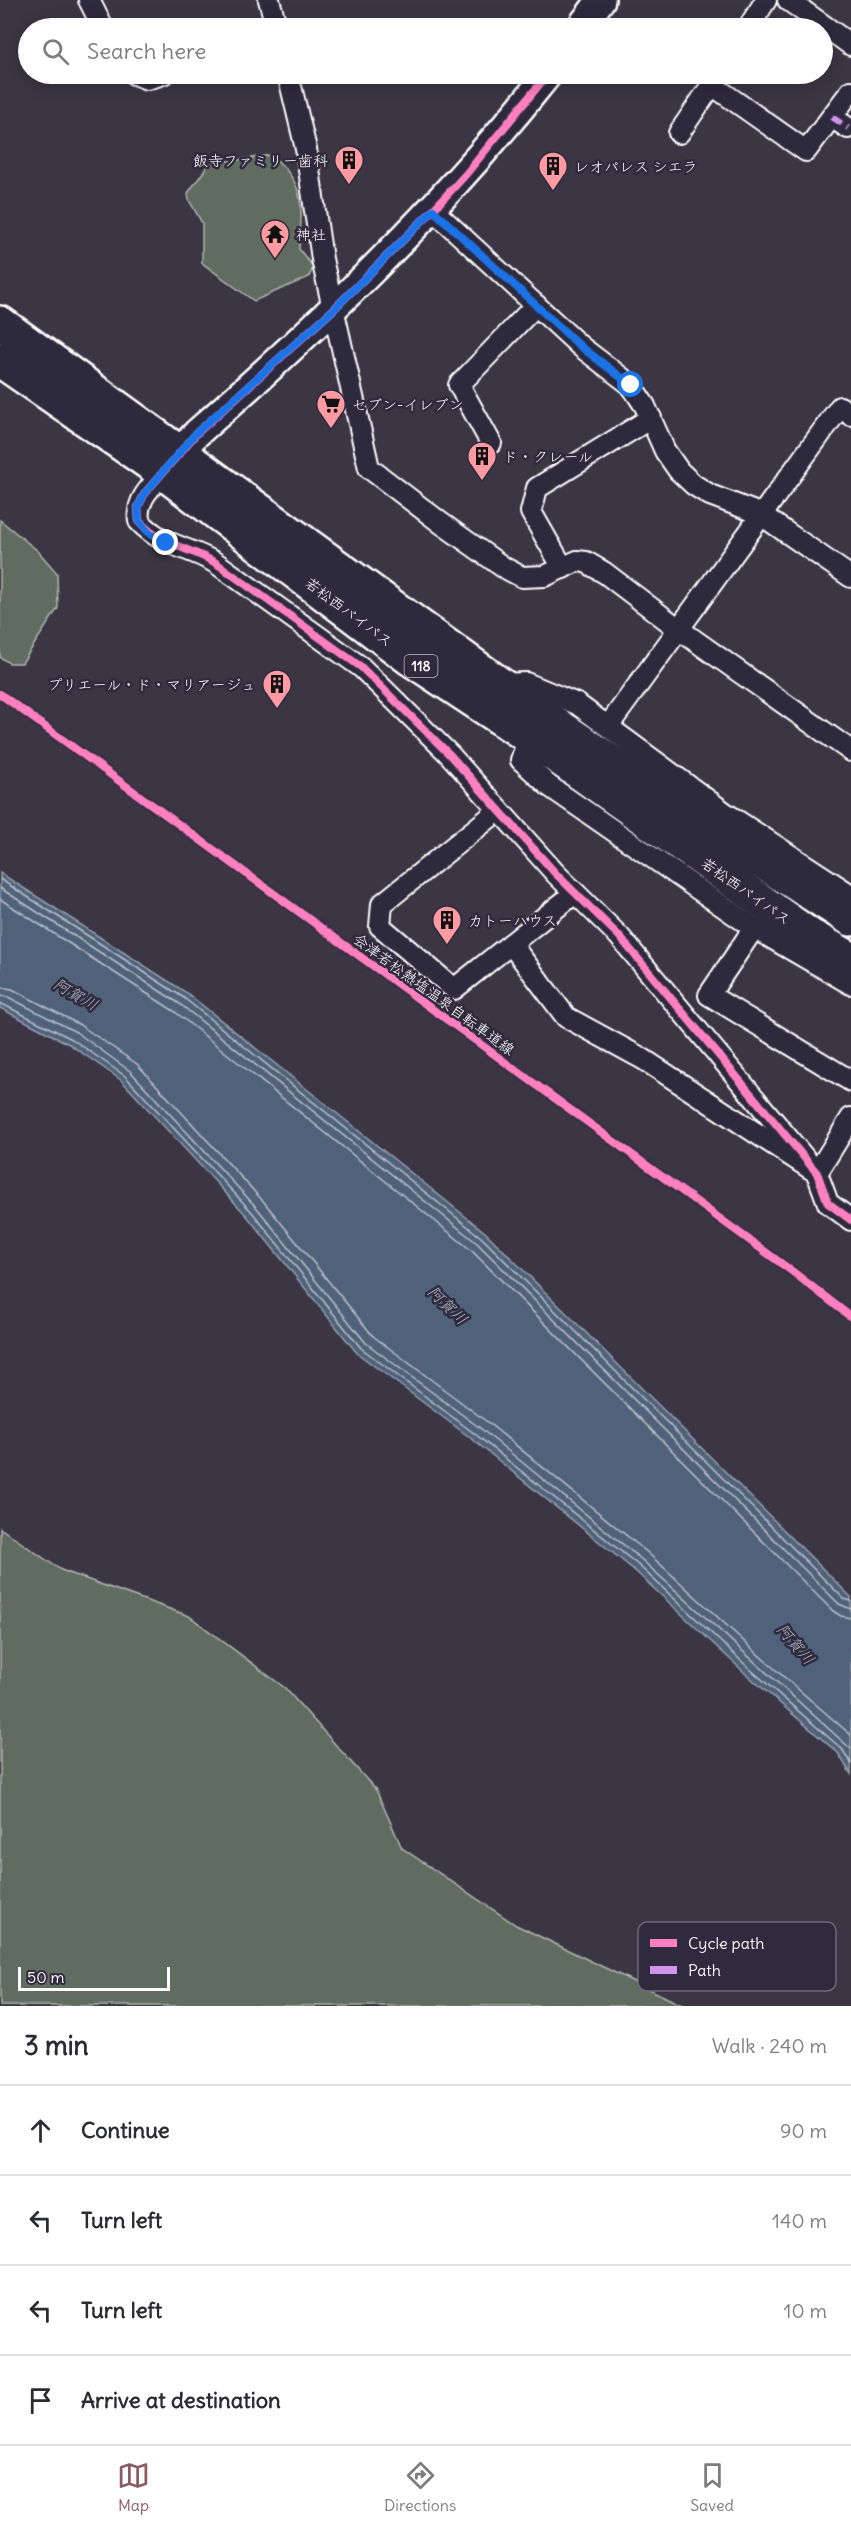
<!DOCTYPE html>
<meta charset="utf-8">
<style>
body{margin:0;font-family:Delius,"Klee One",sans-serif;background:#f7f7f7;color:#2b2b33}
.scale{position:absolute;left:18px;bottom:15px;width:152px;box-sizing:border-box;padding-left:6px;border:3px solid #fff;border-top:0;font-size:16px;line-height:21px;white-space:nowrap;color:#fff;-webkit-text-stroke:4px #2f2a3d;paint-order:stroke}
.stop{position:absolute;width:18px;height:18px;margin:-14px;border:4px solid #1a73e8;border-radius:50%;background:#fff}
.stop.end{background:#1a73e8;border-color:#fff;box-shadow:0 2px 6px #0008}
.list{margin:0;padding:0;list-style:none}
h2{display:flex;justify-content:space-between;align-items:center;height:78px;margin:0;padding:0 24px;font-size:26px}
h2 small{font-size:20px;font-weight:400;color:#7c7c81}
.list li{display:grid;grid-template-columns:39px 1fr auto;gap:18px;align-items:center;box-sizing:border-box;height:90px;padding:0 24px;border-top:2px solid #e1e1e2}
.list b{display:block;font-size:22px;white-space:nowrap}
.list em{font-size:20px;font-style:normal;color:#7c7c81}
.icon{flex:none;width:33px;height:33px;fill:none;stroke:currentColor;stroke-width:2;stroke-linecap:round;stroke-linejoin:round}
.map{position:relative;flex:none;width:851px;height:2006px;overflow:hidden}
.search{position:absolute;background:#fff;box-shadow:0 3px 15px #0003;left:18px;right:18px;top:18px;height:66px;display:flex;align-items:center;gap:15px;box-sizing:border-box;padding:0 21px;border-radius:33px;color:#7c7c81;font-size:22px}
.sheet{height:438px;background:#fff}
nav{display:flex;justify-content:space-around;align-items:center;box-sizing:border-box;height:84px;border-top:2px solid #e1e1e2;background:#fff;font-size:16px;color:#7c7c81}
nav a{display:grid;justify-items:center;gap:3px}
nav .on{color:#8a5d65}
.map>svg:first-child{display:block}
</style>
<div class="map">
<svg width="851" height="2006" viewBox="0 0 851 2006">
<rect width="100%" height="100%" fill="#3c3543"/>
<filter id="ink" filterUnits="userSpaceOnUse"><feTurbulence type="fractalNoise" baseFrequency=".0167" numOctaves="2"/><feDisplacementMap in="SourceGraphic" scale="12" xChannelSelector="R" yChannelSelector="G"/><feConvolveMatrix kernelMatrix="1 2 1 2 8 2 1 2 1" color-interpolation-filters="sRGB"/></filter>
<g filter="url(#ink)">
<!-- green -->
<g fill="#616c61" stroke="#b0b6b0" stroke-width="1.5">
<path d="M271 155C307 184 302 207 299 249L313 267 309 277 254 301 202 263V223L189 200 188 193 212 160 231 161Z"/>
<polygon points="0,520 38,551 57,573 58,608 22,663 9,663 0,657"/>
<polygon points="0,1528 61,1570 189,1616 285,1688 376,1790 402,1848 516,1925 684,2006 0,2006"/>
</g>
<!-- water -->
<polygon fill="#4f627a" stroke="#95a1af" stroke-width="1.5" points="0,873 187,993 486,1233 851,1597 851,1774 838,1753 746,1674 634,1570 472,1439 357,1353 247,1216 121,1080 69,1044 0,1008"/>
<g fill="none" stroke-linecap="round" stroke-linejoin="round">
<!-- shore -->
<g stroke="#b9c0ca" stroke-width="1.5">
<polyline points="0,879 184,998 482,1238 844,1599 851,1601"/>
<polyline points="0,888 180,1004 477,1243 839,1604 851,1609"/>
<polyline points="0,899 174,1011 471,1250 833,1611 841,1616 851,1618"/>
<polyline points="0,987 12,989 80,1025 137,1064 264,1202 373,1336 486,1421 648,1553 761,1657 851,1735"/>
<polyline points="0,996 8,997 76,1032 130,1071 257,1208 366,1343 480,1428 642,1560 851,1749"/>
<polyline points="0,1003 72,1039 125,1076 252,1212 361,1348 475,1434 638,1565 750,1669 842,1749 851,1763"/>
</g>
<!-- street casing -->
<g stroke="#fff" stroke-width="24">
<g id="street">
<polyline points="89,0 103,28"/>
<polyline points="269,0 277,28"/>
<polyline points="788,0 851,45"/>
<polyline points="748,28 766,0"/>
<polyline points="134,74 147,79 163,74"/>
<polyline points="288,74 306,149 322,259 369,468 441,523 503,567 522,577 545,576 577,561 586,562 605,573 680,630 851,751"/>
<polyline points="712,85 806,151 851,91"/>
<polyline points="832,117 848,128"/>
<polyline points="679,133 718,76"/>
<polyline points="433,210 580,346 631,385 645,406 665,451 679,471 694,485 710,495 760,514 851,577"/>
<polyline points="491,443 459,385 536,305"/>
<path d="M170 465C156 483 135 497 139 521 163 547 187 546 216 563L361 667 449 754 556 874 619 936 817 1173 828 1203 851 1220"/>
<polyline points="563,568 531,512 537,488 651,418"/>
<polyline points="500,684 526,683 577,704 724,812 851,895"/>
<polyline points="609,725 840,407 851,415"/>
<polyline points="529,737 521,760 549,786 754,928 851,984"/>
<polyline points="499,810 382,904 380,926 454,989 575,893"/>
<polyline points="754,928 709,995 851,1081"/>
<polyline points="511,944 566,1017 643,1059 817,1173 851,1118"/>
</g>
</g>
<!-- secondary casing -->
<g stroke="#fff" stroke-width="32">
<g id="secondary">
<polyline points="580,28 601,0"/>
<path d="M180 451 197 433C323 322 444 206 548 74"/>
</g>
</g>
<!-- highway casing -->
<g stroke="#fff" stroke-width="38">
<g id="highway">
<polyline points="0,323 541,714 712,830 851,919"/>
<polyline points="0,360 164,473 411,659 529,737 809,935 851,959"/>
</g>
</g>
<!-- street -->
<use href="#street" stroke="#2f2a3d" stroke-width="20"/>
<!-- secondary -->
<use href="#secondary" stroke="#2f2a3d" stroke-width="27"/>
<!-- highway -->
<use href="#highway" stroke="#2f2a3d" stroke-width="33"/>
<!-- quiet -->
<polyline stroke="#d193ec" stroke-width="6" stroke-dasharray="12 6" stroke-linecap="butt" points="832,117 848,128"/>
<!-- cycleway casing -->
<g stroke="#2f2a3d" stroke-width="11">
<g id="cycleway">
<path d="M548 74 466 174 433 210 333 310 197 433 145 493 138 507 139 521C163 547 187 546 216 563L361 667 449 754 556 874 619 936 817 1173 828 1203 851 1220"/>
<polyline points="0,694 793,1272 851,1317"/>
</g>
</g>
<!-- cycleway -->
<use href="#cycleway" stroke="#ff80c0" stroke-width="8"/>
</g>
</g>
<g fill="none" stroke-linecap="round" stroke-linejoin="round" filter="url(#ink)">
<!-- route -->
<polyline stroke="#1a73e8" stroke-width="8" points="166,543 150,534 139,521 138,507 145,493 196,433 333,310 433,210 580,346 631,385"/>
</g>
<!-- icons -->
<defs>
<g id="building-pin" transform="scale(1.5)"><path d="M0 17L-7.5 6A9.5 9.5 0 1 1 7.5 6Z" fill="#ff9aa2" stroke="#2f2a3d"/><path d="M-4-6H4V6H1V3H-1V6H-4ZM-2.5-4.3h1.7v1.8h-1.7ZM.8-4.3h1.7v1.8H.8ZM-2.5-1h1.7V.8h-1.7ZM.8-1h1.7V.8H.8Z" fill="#111"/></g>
<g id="temple-pin" transform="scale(1.5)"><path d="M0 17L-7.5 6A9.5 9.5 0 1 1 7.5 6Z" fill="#ff9aa2" stroke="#2f2a3d"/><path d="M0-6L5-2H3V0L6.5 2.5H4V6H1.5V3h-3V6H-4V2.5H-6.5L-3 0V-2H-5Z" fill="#111"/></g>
<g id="supermarket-pin" transform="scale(1.5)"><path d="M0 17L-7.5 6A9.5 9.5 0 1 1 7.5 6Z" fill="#ff9aa2" stroke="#2f2a3d"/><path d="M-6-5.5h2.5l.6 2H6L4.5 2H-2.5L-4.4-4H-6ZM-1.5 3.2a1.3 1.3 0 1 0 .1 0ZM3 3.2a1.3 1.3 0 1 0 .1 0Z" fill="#111"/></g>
</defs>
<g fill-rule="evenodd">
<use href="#building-pin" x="349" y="160"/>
<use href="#building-pin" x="553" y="166"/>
<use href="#temple-pin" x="275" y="234"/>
<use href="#supermarket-pin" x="331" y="404"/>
<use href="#building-pin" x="482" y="456"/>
<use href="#building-pin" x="277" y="684"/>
<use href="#building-pin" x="447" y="920"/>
</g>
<g text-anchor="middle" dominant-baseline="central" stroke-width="5" stroke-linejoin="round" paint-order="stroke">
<!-- shield labels -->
<rect fill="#2f2a3d" stroke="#c1bfc5" stroke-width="1.5" x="404.5" y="655" width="33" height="22" rx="4.5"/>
<g font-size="14" font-weight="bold" fill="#fff">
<text x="421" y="666">118</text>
</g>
<!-- poi labels -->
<g font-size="15" fill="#fff" stroke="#2f2a3d" text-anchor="start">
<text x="328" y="160" text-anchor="end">飯寺ファミリー歯科</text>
<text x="574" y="166">レオパレス シエラ</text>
<text x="296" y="234">神社</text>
<text x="352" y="404">セブン-イレブン</text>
<text x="503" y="456">ド・クレール</text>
<text x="256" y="684" text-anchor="end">プリエール・ド・マリアージュ</text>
<text x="468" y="920">カトーハウス</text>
</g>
<!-- street labels -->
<g font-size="15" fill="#fff" stroke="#2f2a3d">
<text transform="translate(349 612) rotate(37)">若松西バイパス</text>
<text transform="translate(746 891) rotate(35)">若松西バイパス</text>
<text transform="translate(434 994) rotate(36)">会津若松熱塩温泉自転車道線</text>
</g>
<!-- water labels -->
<g font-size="16" font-style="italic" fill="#b0b8c3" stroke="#2f2a3d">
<text transform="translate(76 994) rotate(30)">阿賀川</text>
<text transform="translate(448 1305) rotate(44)">阿賀川</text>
<text transform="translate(796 1644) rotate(49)">阿賀川</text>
</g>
</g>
<!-- legend -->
<rect x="638" y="1922" width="198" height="69" rx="9" fill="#2f2a3d" stroke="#6d6a77" stroke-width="1.5"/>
<rect x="650" y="1939" width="27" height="8" fill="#ff80c0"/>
<rect x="650" y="1966" width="27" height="8" fill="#d193ec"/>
<g font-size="16" fill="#fff">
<text x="688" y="1949">Cycle path</text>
<text x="688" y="1976">Path</text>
</g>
</svg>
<div class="scale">50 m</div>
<div class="stop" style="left:631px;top:385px"></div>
<div class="stop end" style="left:166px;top:543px"></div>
<div class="search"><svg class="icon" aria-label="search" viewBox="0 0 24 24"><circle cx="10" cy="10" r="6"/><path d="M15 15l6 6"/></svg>Search here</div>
</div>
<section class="sheet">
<h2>3 min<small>Walk · 240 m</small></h2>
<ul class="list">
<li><svg class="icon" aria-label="ahead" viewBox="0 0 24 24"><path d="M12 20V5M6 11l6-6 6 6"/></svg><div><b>Continue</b></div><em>90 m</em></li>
<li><svg class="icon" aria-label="left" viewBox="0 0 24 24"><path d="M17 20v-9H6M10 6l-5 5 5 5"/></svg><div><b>Turn left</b></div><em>140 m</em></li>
<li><svg class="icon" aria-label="left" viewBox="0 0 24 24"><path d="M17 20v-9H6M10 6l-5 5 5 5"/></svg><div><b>Turn left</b></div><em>10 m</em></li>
<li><svg class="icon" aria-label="arrive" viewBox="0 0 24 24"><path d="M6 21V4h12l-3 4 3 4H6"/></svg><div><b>Arrive at destination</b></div></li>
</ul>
</section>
<nav>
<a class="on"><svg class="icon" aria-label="map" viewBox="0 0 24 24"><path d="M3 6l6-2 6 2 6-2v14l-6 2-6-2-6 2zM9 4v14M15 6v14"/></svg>Map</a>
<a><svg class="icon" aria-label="directions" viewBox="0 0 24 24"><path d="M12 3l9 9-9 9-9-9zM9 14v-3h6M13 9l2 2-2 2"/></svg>Directions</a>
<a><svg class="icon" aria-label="saved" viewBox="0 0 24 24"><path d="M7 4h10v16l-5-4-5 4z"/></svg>Saved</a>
</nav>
